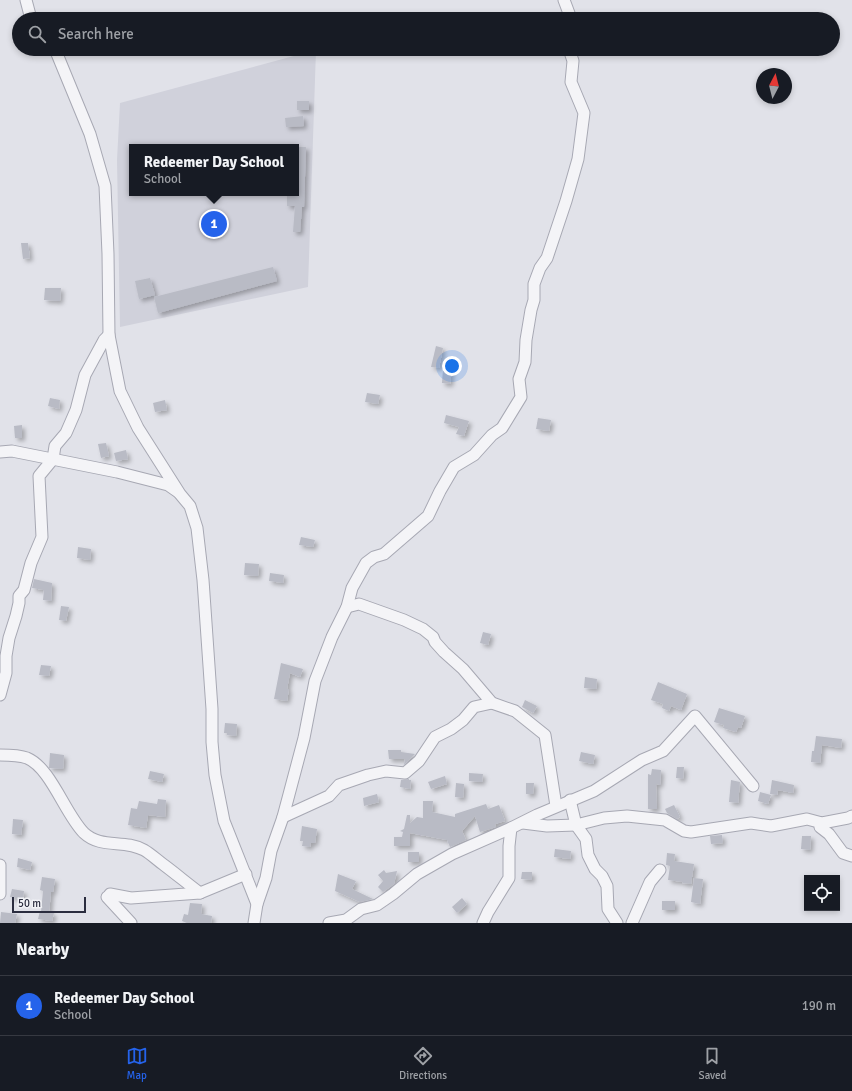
<!DOCTYPE html>
<style>
body{margin:0;font-family:Signika,sans-serif;background:#20242c;color:#f1f3f6}
.controls{position:absolute;right:12px;bottom:12px;display:grid;overflow:hidden;border-radius:0px;box-shadow:0 2px 6px #0003}
.controls button{width:36px;height:36px;display:grid;place-items:center;padding:0;border:0;border-bottom:1px solid #363941;background:#171b24;color:#f1f3f6;font:20px sans-serif}
.compass{position:absolute;left:756px;top:68px;width:36px;height:36px;border-radius:50%;background:#171b24;box-shadow:0 2px 6px #0003;rotate:7deg}
.scale{position:absolute;left:12px;bottom:10px;width:74px;box-sizing:border-box;padding-left:4px;border:2px solid #2b2d3f;border-top:0;font-size:11px;line-height:14px;white-space:nowrap;color:#2b2d3f;-webkit-text-stroke:3px #f1f2f6;paint-order:stroke}
.you{position:absolute;left:452px;top:366px;width:14px;height:14px;margin:-10px;border:3px solid #fff;border-radius:50%;background:#1a73e8;box-shadow:0 0 0 6px #1a73e833}
.badge{display:grid;place-items:center;width:26px;height:26px;border-radius:50%;background:#2563eb;color:#fff;font-size:13px;font-weight:700}
.pin{position:absolute;translate:-50% -50%;border:2px solid #fff;box-shadow:0 1px 4px #0006}
.popup{position:absolute;left:129px;top:144px;width:170px;height:52px;box-sizing:border-box;display:grid;place-content:center;border-radius:0px;background:#171b24;filter:drop-shadow(0 1px 3px #0005);font-size:13px;white-space:nowrap;color:#9ea1a6}
.popup b{font-size:15px;color:#f1f3f6}
.popup::after{content:'';position:absolute;left:50%;top:100%;margin-left:-8px;border:8px solid transparent;border-top-color:#171b24}
.list{margin:0;padding:0;list-style:none}
h2{display:flex;justify-content:space-between;align-items:center;height:52px;margin:0;padding:0 16px;font-size:17px}
h2 small{font-size:13px;font-weight:400;color:#9ea1a6}
.list li{display:grid;grid-template-columns:26px 1fr auto;gap:12px;align-items:center;box-sizing:border-box;height:60px;padding:0 16px;border-top:1px solid #363941}
.list b{display:block;font-size:15px;white-space:nowrap}
.list p{margin:0;font-size:13px;white-space:nowrap;color:#9ea1a6}
.list em{font-size:13px;font-style:normal;color:#9ea1a6}
.icon{flex:none;width:22px;height:22px;fill:none;stroke:currentColor;stroke-width:2;stroke-linecap:round;stroke-linejoin:round}
.map{position:relative;flex:none;width:852px;height:923px;overflow:hidden}
.search{position:absolute;background:#171b24;box-shadow:0 2px 6px #0003;left:12px;right:12px;top:12px;height:44px;display:flex;align-items:center;gap:10px;box-sizing:border-box;padding:0 14px;border-radius:22px;color:#9ea1a6;font-size:15px}
.sheet{height:112px;background:#171b24}
nav{display:flex;justify-content:space-around;align-items:center;box-sizing:border-box;height:56px;border-top:1px solid #363941;background:#171b24;font-size:11px;color:#9ea1a6}
nav a{display:grid;justify-items:center;gap:2px}
nav .on{color:#2563eb}
.map>svg:first-child{display:block}
</style>
<div class="map">
<svg width="852" height="923" viewBox="0 0 852 923">
<defs>
<filter id="shadow"><feDropShadow dx="3" dy="3" stdDeviation="2" flood-color="#0004"/></filter>
</defs>
<rect width="100%" height="100%" fill="#e1e2e9"/>
<!-- built -->
<path fill="#d0d1db" fill-rule="evenodd" d="M316 50 308 287 120 327 117 160 120 103ZM132 147H296V193H132Z"/>
<!-- building -->
<g fill="#b9bbc5" filter="url(#shadow)">
<rect x="297" y="101" width="12" height="9"/>
<polygon points="303,116 304,126 286,127 285,118"/>
<polygon points="296,147 306,147 304,207 302,207 300,232 293,232 295,206 287,206 287,193 296,193"/>
<polygon points="21,243 28,243 30,258 23,259"/>
<polygon points="273,267 277,281 158,313 154,297"/>
<polygon points="150,278 155,295 139,299 135,281"/>
<polygon points="45,288 61,288 60,301 44,300"/>
<polygon points="436,346 443,348 439,368 431,367"/>
<polygon points="443,369 452,370 450,384 442,383"/>
<polygon points="367,393 380,395 378,404 365,402"/>
<polygon points="50,398 60,400 59,409 48,406"/>
<polygon points="165,400 167,410 155,412 153,403"/>
<polygon points="446,415 469,421 464,436 456,434 459,427 444,423"/>
<polygon points="538,418 551,420 549,431 536,429"/>
<polygon points="22,425 22,438 15,438 14,426"/>
<polygon points="106,443 109,456 101,458 98,444"/>
<polygon points="126,450 128,459 116,461 114,453"/>
<polygon points="301,537 315,540 313,547 299,545"/>
<polygon points="78,547 91,549 90,560 77,558"/>
<polygon points="245,563 259,564 258,576 244,575"/>
<polygon points="270,573 284,575 283,583 269,581"/>
<polygon points="34,579 52,583 51,601 43,600 44,590 32,588"/>
<polygon points="61,606 69,607 66,621 59,620"/>
<polygon points="483,632 491,634 488,645 480,643"/>
<polygon points="281,663 303,669 300,677 290,673 287,689 289,689 287,701 274,699"/>
<polygon points="41,665 51,666 49,676 39,675"/>
<polygon points="585,677 597,679 596,689 584,688"/>
<polygon points="658,682 687,694 681,710 671,706 669,711 662,708 663,704 651,700"/>
<polygon points="525,700 537,706 533,713 522,707"/>
<polygon points="719,708 745,716 741,728 738,727 736,732 723,728 724,725 714,722"/>
<polygon points="225,723 237,724 236,736 227,735 227,733 224,733"/>
<polygon points="816,736 842,739 841,748 822,745 820,763 811,762 812,751 814,751"/>
<polygon points="388,750 401,750 401,752 415,754 404,765 405,759 389,759"/>
<polygon points="581,752 595,755 593,764 579,761"/>
<polygon points="50,753 64,755 63,769 49,768"/>
<polygon points="677,767 684,767 683,779 676,778"/>
<polygon points="652,769 661,770 660,785 656,784 657,809 648,809 648,774 651,775"/>
<polygon points="150,771 164,774 162,782 148,779"/>
<polygon points="469,773 483,774 482,782 469,781"/>
<polygon points="445,776 447,784 431,789 428,782"/>
<polygon points="409,779 409,780 411,780 410,789 400,787 401,780"/>
<polygon points="731,780 740,782 738,803 729,802"/>
<polygon points="772,780 794,785 793,793 778,790 777,795 770,794"/>
<polygon points="456,783 464,784 463,798 455,797"/>
<polygon points="526,783 534,783 533,794 526,794"/>
<polygon points="760,792 771,795 768,804 758,801"/>
<polygon points="377,794 379,802 364,806 363,798"/>
<polygon points="158,799 166,800 165,817 148,815 146,828 128,825 131,808 137,809 139,801 157,804"/>
<polygon points="423,801 433,801 432,812 455,817 455,814 486,804 488,809 499,805 505,821 495,824 496,827 480,832 475,816 462,831 466,840 450,847 447,840 410,833 410,846 394,846 394,837 402,837 403,832 400,831 404,829 407,815 410,815 410,823 417,817 423,818"/>
<polygon points="674,805 680,817 677,819 667,813 665,809"/>
<polygon points="13,819 23,820 21,835 12,834"/>
<polygon points="302,826 317,829 315,843 311,843 310,847 302,846 303,841 300,841"/>
<polygon points="722,835 723,843 711,844 710,836"/>
<polygon points="802,836 811,836 810,850 801,849"/>
<polygon points="555,849 571,851 570,859 554,857"/>
<rect x="408" y="852" width="11" height="10"/>
<polygon points="667,853 675,854 674,861 694,864 691,884 682,883 683,882 668,880 670,866 666,865"/>
<polygon points="18,858 32,862 30,870 17,867"/>
<polygon points="384,870 386,873 397,871 394,884 383,892 378,887 383,881 378,875"/>
<polygon points="522,872 532,872 532,880 521,879"/>
<polygon points="338,874 356,881 352,889 373,899 360,902 335,891"/>
<polygon points="42,877 55,879 53,892 51,892 49,913 54,913 52,921 38,919 40,911 41,912 43,891 40,890"/>
<polygon points="694,878 703,879 700,904 691,902"/>
<polygon points="12,889 24,891 23,899 10,897"/>
<polygon points="462,898 467,904 457,913 452,907"/>
<rect x="662" y="901" width="13" height="9"/>
<polygon points="190,903 202,904 201,914 212,916 211,923 187,923 182,921 184,914 188,915"/>
<polygon points="1,912 17,914 15,923 0,923"/>
</g>
<g fill="none" stroke-linecap="round" stroke-linejoin="round">
<!-- street casing -->
<g stroke="#a7a8b3" stroke-width="13">
<g id="street">
<polyline points="26,0 31,19"/>
<polyline points="564,0 570,16 569,19"/>
<polyline points="55,49 90,134 105,186 108,254 109,335 120,391 138,428 180,494 190,506 197,528 203,580 212,709 212,742 215,775 224,821 257,904 254,923"/>
<polyline points="0,452 12,451 117,472 168,485 178,492"/>
<polyline points="347,607 359,604 404,620 423,629 433,637 435,642 444,652 463,669 492,703 515,711 545,735 556,806"/>
<polyline points="0,695 6,673 6,656 9,638 16,616 19,603 19,596 24,590 31,563 42,537 39,476 53,459 55,446 66,433 76,410 85,375 104,340 109,335"/>
<path d="M0 755C9 755 19 755 27 758 51 768 65 814 84 833 101 849 124 839 144 850 151 854 157 860 164 865 176 874 188 884 200 893"/>
<polyline points="570,800 576,825 586,839 588,855 595,869 602,876 607,886 608,909 617,923"/>
<polyline points="283,817 329,796 339,785 368,775 386,771 405,773 419,761 435,737 451,729 463,720 474,707 492,703"/>
<polyline points="523,823 547,826 576,825 604,818 627,816 665,820 684,831 691,832 751,823 771,826 807,819 822,823 848,818 852,816"/>
<polyline points="820,827 829,834 843,853 852,856"/>
<polyline points="0,865 0,894"/>
<polyline points="110,894 131,898 200,893 246,874"/>
<polyline points="107,897 131,923"/>
<polyline points="257,904 266,878 271,851 283,817 304,738 315,681 332,637 347,607 352,588 366,563 374,557 384,554 428,516 440,491 454,467 474,455 492,435 502,428 521,397 519,379 525,362 526,340 531,310 534,300 534,284 540,268 547,258 566,201 578,159 584,113 571,82 573,61 569,49"/>
<polyline points="329,923 346,920 361,909 377,905 393,894 417,874 452,854 511,828 537,815 594,791 642,760 663,751 695,716 753,786"/>
<polyline points="483,923 488,912 509,878 509,846 511,828"/>
<polyline points="632,923 650,882 660,870"/>
</g>
</g>
<!-- street -->
<use href="#street" stroke="#f4f4f7" stroke-width="11"/>
</g>
</svg>
<div class="controls">
<button><svg class="icon" aria-label="locate" viewBox="0 0 24 24"><circle cx="12" cy="12" r="6"/><path d="M12 2v4M12 18v4M2 12h4M18 12h4"/></svg></button>
</div>
<svg class="compass" viewBox="-18 -18 36 36"><path d="M0-13l5 13h-10z" fill="#e53935"/><path d="M0 13l5-13h-10z" fill="#9ea1a6"/></svg>
<div class="scale">50 m</div>
<div class="you"></div>
<div class="pin badge" style="left:214px;top:224px">1</div>
<div class="popup"><b>Redeemer Day School</b>School</div>
<div class="search"><svg class="icon" aria-label="search" viewBox="0 0 24 24"><circle cx="10" cy="10" r="6"/><path d="M15 15l6 6"/></svg>Search here</div>
</div>
<section class="sheet">
<h2>Nearby<small></small></h2>
<ul class="list">
<li><span class="badge">1</span><div><b>Redeemer Day School</b><p>School</p></div><em>190 m</em></li>
</ul>
</section>
<nav>
<a class="on"><svg class="icon" aria-label="map" viewBox="0 0 24 24"><path d="M3 6l6-2 6 2 6-2v14l-6 2-6-2-6 2zM9 4v14M15 6v14"/></svg>Map</a>
<a><svg class="icon" aria-label="directions" viewBox="0 0 24 24"><path d="M12 3l9 9-9 9-9-9zM9 14v-3h6M13 9l2 2-2 2"/></svg>Directions</a>
<a><svg class="icon" aria-label="saved" viewBox="0 0 24 24"><path d="M7 4h10v16l-5-4-5 4z"/></svg>Saved</a>
</nav>
